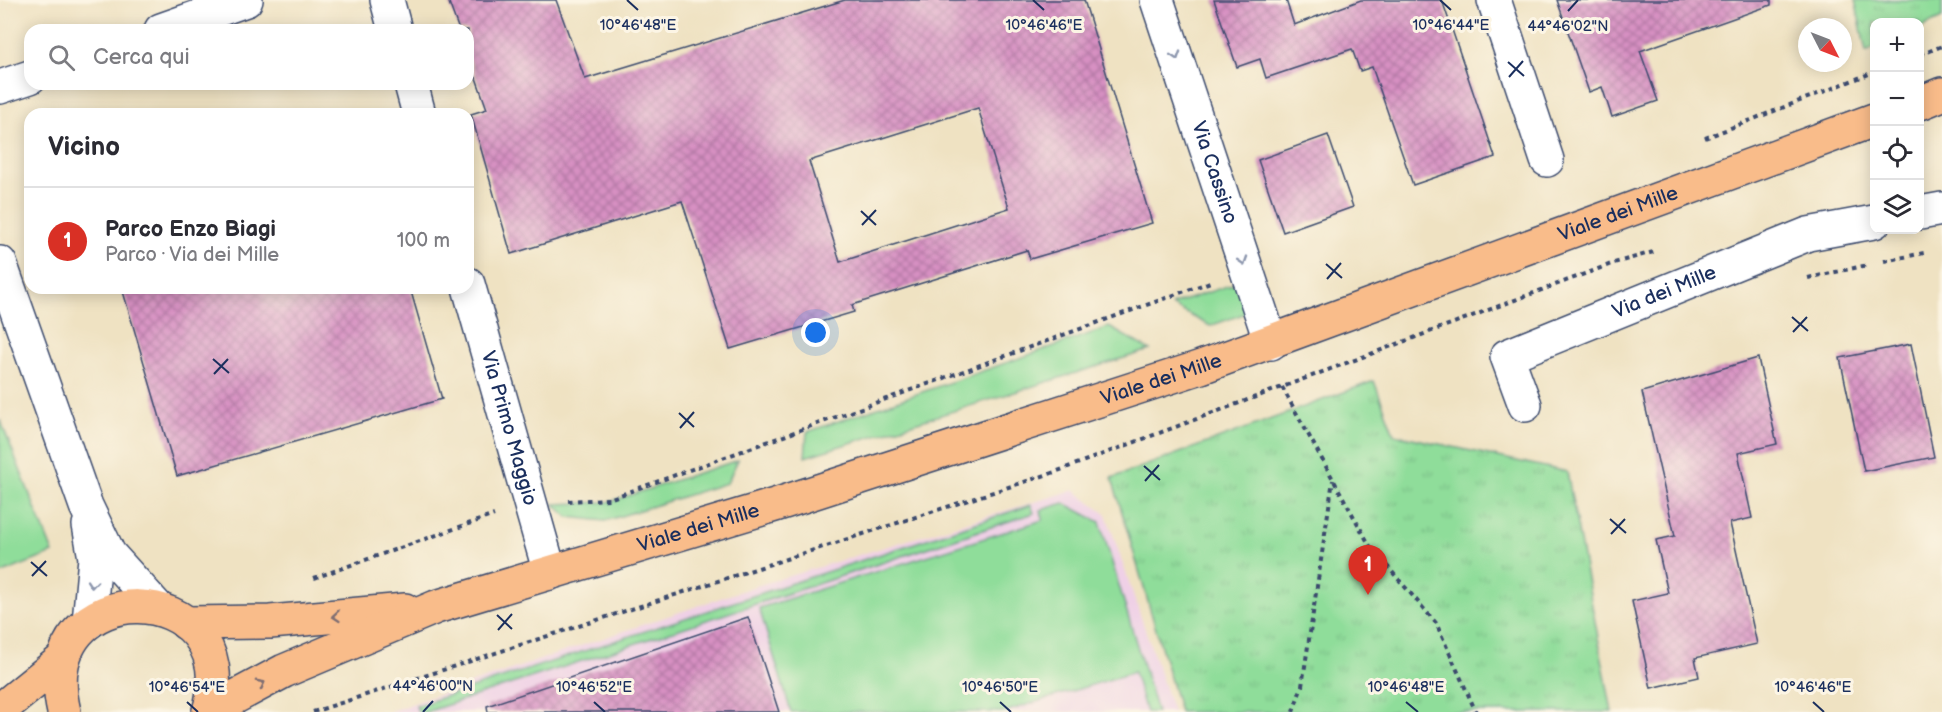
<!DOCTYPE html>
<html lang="it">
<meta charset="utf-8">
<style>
body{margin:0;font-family:"Balsamiq Sans",sans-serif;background:#f7f7f7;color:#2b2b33}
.controls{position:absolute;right:18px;top:18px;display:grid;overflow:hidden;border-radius:12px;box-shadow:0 3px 15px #0003}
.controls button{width:54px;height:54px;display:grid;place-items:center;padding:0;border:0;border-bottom:2px solid #e1e1e2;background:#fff;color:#2b2b33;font:30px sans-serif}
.compass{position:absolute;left:1798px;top:18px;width:54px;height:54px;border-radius:50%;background:#fff;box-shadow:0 3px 15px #0003;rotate:132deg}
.you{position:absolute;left:816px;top:333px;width:21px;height:21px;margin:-15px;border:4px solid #fff;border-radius:50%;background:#1a73e8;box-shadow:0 0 0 9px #1a73e833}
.badge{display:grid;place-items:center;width:39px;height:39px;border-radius:50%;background:#d93025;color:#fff;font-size:20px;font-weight:700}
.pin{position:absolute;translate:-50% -50px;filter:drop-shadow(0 2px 3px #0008)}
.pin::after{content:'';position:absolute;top:32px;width:21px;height:18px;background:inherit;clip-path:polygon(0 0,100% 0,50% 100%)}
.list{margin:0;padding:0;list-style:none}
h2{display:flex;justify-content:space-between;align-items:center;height:78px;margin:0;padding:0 24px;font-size:26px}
h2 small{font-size:20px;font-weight:400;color:#7c7c81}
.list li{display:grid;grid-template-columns:39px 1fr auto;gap:18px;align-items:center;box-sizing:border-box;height:108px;padding:0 24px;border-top:2px solid #e1e1e2}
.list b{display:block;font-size:22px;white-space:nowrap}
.list p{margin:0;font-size:20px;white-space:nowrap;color:#7c7c81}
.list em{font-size:20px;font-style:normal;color:#7c7c81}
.icon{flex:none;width:33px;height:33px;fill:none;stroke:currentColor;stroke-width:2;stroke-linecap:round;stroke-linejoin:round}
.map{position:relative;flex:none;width:1942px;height:712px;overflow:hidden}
.search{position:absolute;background:#fff;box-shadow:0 3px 15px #0003;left:24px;top:24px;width:450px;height:66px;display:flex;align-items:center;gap:15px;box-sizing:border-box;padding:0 21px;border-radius:18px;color:#7c7c81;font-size:22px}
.panel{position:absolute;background:#fff;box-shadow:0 3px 15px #0003;left:24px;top:108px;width:450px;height:186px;border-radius:18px}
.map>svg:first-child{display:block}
</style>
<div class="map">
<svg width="1942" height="712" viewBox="0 0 1942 712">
<defs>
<pattern id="park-tufts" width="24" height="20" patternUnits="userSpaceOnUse" patternTransform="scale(1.5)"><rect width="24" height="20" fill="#8fdd9a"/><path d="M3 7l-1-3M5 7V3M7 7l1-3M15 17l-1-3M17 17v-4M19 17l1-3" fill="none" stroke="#7bbe87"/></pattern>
<pattern id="building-cross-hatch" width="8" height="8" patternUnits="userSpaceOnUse" patternTransform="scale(1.5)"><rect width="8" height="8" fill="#d790c2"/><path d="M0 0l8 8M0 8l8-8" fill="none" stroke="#ae76a1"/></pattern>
</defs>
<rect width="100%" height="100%" fill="#fcf5e5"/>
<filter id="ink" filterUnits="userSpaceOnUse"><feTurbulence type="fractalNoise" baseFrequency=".0167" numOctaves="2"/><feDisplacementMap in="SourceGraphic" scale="12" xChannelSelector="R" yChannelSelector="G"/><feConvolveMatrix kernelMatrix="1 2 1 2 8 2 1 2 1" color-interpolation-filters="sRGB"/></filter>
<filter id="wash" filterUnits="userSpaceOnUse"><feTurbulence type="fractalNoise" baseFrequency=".008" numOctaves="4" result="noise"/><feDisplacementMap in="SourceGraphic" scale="24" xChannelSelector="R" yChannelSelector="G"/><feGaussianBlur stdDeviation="1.35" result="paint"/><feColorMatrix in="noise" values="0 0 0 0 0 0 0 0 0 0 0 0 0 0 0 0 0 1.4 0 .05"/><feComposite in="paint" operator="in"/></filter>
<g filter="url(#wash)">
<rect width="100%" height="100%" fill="#efe2c2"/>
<!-- built -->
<polygon fill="#efd0e6" points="1074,490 1106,514 1173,712 388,712 753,587"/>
<!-- grass -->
<g fill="#8fdd9a" stroke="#55867c" stroke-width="1.5">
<polygon points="1239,282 1249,312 1210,326 1171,305"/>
<polygon points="1109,327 1150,350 805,457 807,432"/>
<polygon points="0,419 53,553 0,574"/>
<polygon points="738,460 727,483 605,521 568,517 554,504 609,502"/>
<polygon points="1064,503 1100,522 1157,712 1146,712 1134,672 1004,712 791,712 759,608 1043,520 1041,510"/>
<polygon points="1031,505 1034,513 426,712 418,712 416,706"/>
</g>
<!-- park -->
<g fill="url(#park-tufts)" stroke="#55867c" stroke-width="1.5">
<polygon points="1855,0 1942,0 1942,18 1920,28 1920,22 1874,22 1874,48 1866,52"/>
<polygon points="1374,381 1394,434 1567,472 1612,712 1180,712 1112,478"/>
</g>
<g id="blocks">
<!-- building -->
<g fill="url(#building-cross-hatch)" fill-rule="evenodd">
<path d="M448 0H556L585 79 845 0H1084L1152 223 1030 259 1027 250 852 305 854 312 730 349 682 201 511 254 471 114 487 109 468 55V30H459ZM978 108 1009 208 840 262 809 161Z"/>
<polygon points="1214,0 1286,0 1294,25 1361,0 1442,0 1495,157 1413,185 1372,67 1360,71 1352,49 1266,78 1260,59 1237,67"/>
<polygon points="1557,0 1771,0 1771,5 1640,51 1658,101 1612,117 1602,87 1589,92"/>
<polygon points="1328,135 1353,207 1283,232 1258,160"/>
<polygon points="122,288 410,288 442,399 177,476"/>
<polygon points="1911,344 1934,457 1864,471 1840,358"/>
<polygon points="1758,358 1777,444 1738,453 1752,518 1730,523 1757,644 1695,658 1699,677 1651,688 1632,601 1668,593 1656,540 1675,536 1642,392"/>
<polygon points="748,617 779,712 488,712 487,706"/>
</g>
</g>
</g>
<g filter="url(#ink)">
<use href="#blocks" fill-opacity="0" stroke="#3b4a6d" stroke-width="1.5"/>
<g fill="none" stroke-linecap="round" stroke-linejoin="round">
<!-- minor casing -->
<g stroke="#3b4a6d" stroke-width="36">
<g id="minor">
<polyline points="387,0 395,30"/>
<path id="s1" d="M1157 0 1271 343"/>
<polyline points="1494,0 1547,160"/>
<polyline points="161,30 246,0"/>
<polyline points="411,84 419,114"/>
<polyline points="0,87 30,77"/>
<polyline points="1920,213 1942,209"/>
<polyline points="0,263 86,506 109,554 158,608"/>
<path id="s2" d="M468 284 550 573"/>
<path id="s3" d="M1525 405 1507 356 1808 234 1874 222"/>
<polyline points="89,622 95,558 89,525"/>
</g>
</g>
<!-- major casing -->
<g stroke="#3b4a6d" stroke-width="36">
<g id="major">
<polyline points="1920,103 1942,94"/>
<polyline points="186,623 270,622 405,610"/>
<polyline points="0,710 63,659"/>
<path id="s4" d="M209 711 284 671 436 607 775 505 1201 367 1874 120"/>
<path d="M64 712C30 569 247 574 209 712"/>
</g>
</g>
<!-- path -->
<g stroke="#3b4a6d" stroke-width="4" stroke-dasharray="4.5 4.5" stroke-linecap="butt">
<polyline points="1920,55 1942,46"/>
<polyline points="1705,138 1874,72"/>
<polyline points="1884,261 1924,253"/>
<polyline points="1808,278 1868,265"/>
<polyline points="1282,387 1370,546 1436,623 1476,712"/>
<polyline points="568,501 609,499 1213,281"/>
<polyline points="314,578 494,515"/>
<polyline points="313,712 1055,472 1614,263 1657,251"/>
<polyline points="1293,712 1302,686 1333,480"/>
</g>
<!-- minor -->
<use href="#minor" stroke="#fff" stroke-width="33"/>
<!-- major -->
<use href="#major" stroke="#f9bc8a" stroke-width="33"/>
</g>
<!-- one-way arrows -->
<defs><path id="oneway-chevron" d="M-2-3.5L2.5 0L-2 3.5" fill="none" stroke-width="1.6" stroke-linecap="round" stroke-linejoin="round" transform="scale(1.5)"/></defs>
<g stroke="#8d97ae">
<use href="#oneway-chevron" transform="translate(1176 56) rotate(72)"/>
<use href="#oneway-chevron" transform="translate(1243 261) rotate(72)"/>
<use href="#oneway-chevron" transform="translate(92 584) rotate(95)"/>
</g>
<g stroke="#7f6e72">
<use href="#oneway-chevron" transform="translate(336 616) rotate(175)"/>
<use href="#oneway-chevron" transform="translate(261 684) rotate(-28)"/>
</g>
</g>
<!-- ticks -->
<path fill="none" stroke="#1b2f5e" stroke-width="2" d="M627 0 638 10M1033 0 1044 10M1440 0 1451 10M1568 11 1578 0M1508 62 1524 76M1509 77 1523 61M861 211 876 225M862 225 876 210M1326 264 1342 278M1327 279 1341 263M1792 317 1808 331M1793 332 1807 317M213 359 229 373M214 374 228 359M679 413 694 427M680 428 694 412M1144 466 1160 480M1145 481 1159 465M1610 519 1626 533M1611 534 1625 519M31 562 47 576M32 576 46 561M497 615 512 629M498 630 512 614M187 702 198 712M594 702 605 712M1000 702 1011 712M1406 702 1418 712M1813 702 1824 712M423 712 433 701"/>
<g text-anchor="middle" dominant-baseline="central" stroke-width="6" stroke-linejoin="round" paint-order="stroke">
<!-- street labels -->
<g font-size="20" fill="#1b2f5e" stroke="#fcf5e5">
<text stroke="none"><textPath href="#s1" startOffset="182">Via Cassino</textPath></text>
<text stroke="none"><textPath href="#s4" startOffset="1496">Viale dei Mille</textPath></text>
<text stroke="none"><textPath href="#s3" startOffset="222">Via dei Mille</textPath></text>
<text stroke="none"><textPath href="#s4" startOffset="1010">Viale dei Mille</textPath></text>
<text stroke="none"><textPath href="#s2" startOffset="150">Via Primo Maggio</textPath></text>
<text stroke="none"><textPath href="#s4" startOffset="524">Viale dei Mille</textPath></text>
</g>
</g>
<g font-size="15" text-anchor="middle" fill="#1b2f5e" stroke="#fcf5e5" stroke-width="6" stroke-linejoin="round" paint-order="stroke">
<text x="638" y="30">10°46'48"E</text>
<text x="1044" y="30">10°46'46"E</text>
<text x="1451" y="30">10°46'44"E</text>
<text x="1568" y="31">44°46'02"N</text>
<text x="433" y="691">44°46'00"N</text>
<text x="187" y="692">10°46'54"E</text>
<text x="594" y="692">10°46'52"E</text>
<text x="1000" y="692">10°46'50"E</text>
<text x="1406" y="692">10°46'48"E</text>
<text x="1813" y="692">10°46'46"E</text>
</g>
</svg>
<div class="controls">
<button>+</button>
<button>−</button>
<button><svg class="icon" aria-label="locate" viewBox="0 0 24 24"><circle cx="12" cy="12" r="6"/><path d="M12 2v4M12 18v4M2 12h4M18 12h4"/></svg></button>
<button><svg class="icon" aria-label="layers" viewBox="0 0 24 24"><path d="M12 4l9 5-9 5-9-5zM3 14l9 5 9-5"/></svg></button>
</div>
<svg class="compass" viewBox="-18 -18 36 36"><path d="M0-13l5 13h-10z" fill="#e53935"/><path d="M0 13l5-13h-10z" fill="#7c7c81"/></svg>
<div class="you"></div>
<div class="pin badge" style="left:1368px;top:595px">1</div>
<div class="search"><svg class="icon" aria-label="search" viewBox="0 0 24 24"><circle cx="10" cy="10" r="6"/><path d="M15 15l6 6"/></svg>Cerca qui</div>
<section class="panel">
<h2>Vicino<small></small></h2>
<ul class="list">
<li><span class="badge">1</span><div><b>Parco Enzo Biagi</b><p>Parco · Via dei Mille</p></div><em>100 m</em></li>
</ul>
</section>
</div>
